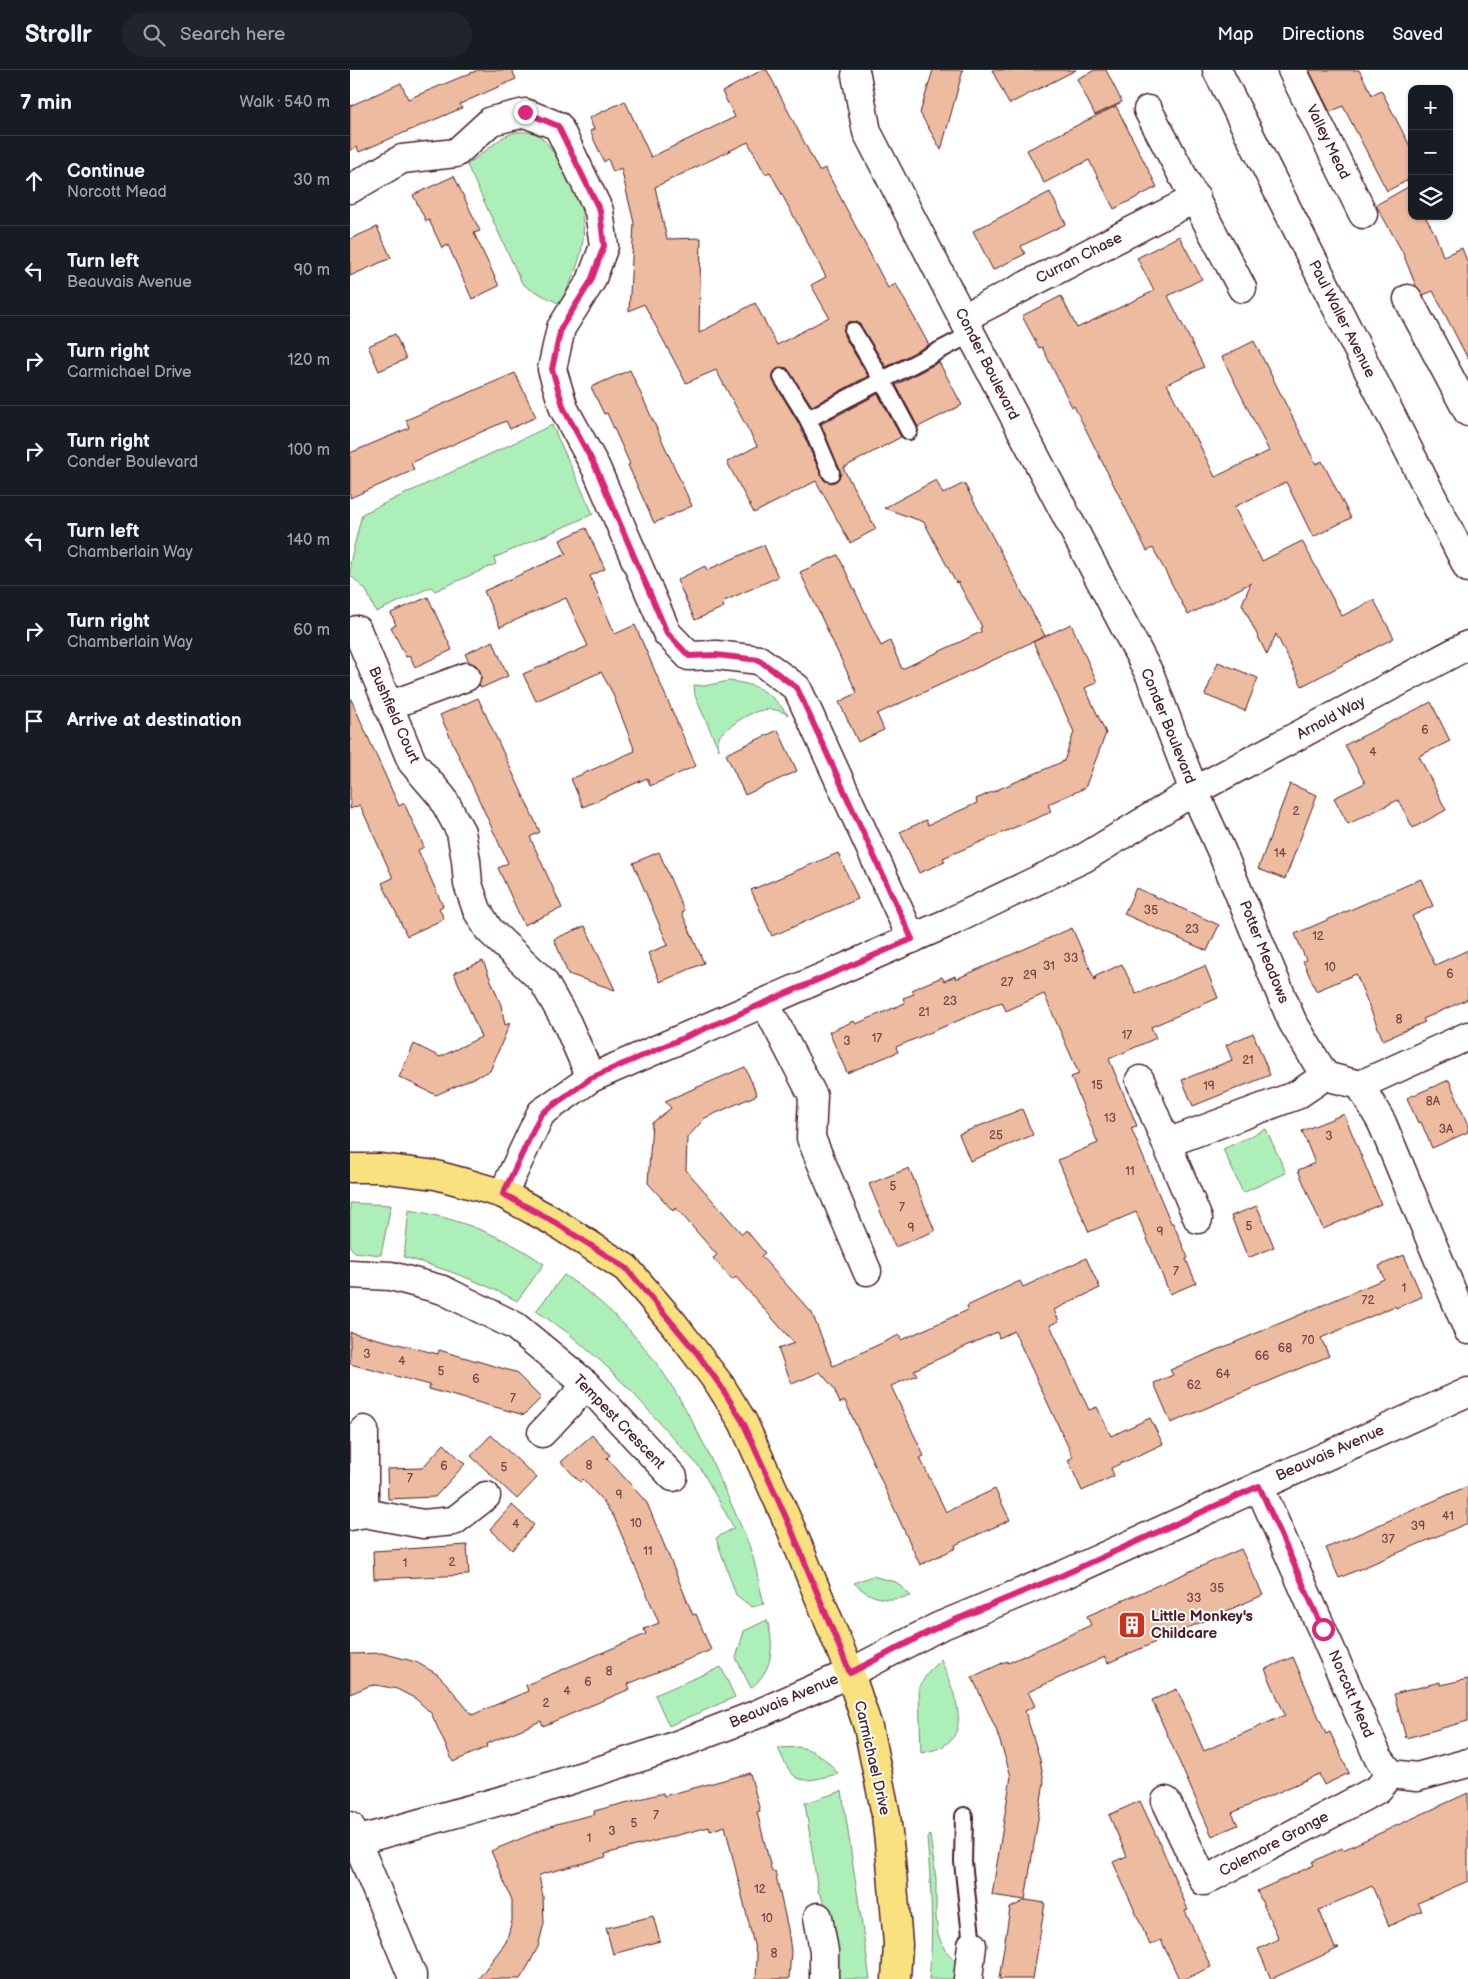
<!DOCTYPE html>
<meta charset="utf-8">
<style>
body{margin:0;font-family:"Balsamiq Sans",sans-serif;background:#20242c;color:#f1f3f6}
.controls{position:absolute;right:15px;top:15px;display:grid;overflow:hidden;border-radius:10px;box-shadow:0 1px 4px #0004}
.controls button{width:45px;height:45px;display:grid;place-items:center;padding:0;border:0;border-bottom:1px solid #363941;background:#171b24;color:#f1f3f6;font:25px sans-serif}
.stop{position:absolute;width:15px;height:15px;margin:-11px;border:4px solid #db2777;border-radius:50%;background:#fff}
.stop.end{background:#db2777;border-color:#fff;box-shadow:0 1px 5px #0008}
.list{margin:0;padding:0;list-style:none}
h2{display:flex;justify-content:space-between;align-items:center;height:65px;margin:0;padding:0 20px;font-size:21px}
h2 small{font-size:16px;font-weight:400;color:#9ea1a6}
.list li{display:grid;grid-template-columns:32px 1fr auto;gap:15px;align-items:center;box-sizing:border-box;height:90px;padding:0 20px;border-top:1px solid #363941}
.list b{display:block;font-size:19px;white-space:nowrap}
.list p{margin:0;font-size:16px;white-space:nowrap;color:#9ea1a6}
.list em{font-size:16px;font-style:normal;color:#9ea1a6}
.icon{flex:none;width:28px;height:28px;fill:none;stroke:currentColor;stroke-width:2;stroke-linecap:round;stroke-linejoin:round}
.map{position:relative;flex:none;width:1118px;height:1909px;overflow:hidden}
header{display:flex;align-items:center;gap:30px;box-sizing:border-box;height:70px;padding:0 25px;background:#171b24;border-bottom:1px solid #363941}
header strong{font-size:24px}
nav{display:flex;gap:28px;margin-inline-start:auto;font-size:18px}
.search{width:350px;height:45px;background:#20242c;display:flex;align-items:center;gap:12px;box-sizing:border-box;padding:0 18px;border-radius:28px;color:#9ea1a6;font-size:19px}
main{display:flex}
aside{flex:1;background:#171b24}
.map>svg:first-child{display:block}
</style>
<header>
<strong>Strollr</strong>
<div class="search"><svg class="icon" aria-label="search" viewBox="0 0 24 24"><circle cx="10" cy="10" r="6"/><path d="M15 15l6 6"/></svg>Search here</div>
<nav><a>Map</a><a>Directions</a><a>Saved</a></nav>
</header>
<main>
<aside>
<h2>7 min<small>Walk · 540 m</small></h2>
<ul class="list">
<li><svg class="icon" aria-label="ahead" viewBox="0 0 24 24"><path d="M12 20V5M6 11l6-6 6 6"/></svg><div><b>Continue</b><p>Norcott Mead</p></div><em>30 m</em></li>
<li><svg class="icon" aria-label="left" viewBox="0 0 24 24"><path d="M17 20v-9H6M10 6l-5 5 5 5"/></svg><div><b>Turn left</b><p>Beauvais Avenue</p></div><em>90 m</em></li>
<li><svg class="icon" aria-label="right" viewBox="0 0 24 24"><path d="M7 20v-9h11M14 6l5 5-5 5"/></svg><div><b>Turn right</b><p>Carmichael Drive</p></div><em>120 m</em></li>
<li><svg class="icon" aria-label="right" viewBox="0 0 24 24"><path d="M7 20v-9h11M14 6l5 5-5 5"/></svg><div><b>Turn right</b><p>Conder Boulevard</p></div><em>100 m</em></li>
<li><svg class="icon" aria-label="left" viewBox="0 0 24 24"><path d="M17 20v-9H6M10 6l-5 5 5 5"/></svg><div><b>Turn left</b><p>Chamberlain Way</p></div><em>140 m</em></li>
<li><svg class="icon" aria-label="right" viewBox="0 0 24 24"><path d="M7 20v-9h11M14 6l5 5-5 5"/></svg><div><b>Turn right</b><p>Chamberlain Way</p></div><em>60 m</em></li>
<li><svg class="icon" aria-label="arrive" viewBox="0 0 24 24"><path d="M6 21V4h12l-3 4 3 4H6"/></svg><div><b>Arrive at destination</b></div></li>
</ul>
</aside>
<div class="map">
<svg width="1118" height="1909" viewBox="0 0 1118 1909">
<rect width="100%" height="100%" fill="#fff"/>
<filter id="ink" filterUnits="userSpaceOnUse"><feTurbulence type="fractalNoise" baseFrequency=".02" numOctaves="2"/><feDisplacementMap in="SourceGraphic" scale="10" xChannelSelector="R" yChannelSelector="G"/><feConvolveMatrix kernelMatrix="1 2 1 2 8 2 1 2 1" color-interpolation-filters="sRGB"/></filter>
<g filter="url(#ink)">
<!-- green -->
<g fill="#adefb8" stroke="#7c8772">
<path d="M166 62C173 62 182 61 188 65 202 74 226 118 230 134 233 147 235 164 232 176 229 197 219 215 210 234L178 218 172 213 117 95 153 67Z"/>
<polygon points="202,355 243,444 144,488 146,494 85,521 81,517 26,542 16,520 0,505 0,493 12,444"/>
<path d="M379 611C408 614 420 622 438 645 418 632 396 644 380 657 376 660 370 663 369 668 367 672 369 676 369 680L345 626 344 615 354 616Z"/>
<polygon points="916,1059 936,1103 893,1123 873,1079"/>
<polygon points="0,1133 41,1135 31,1185 5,1182 0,1177"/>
<path d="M59 1140C107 1148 155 1166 194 1194L167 1231C130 1211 95 1199 54 1187Z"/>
<path d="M214 1205C295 1258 335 1329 373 1416 382 1436 391 1455 399 1475 406 1494 409 1515 414 1534L402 1537 386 1525 366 1468 384 1458 351 1399 283 1323 254 1294 217 1262 186 1241Z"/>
<path d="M522 1506 546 1512 561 1526C537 1532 522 1530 504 1513Z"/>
<path d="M417 1550C425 1576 423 1600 401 1618L386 1588 394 1561Z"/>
<path d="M591 1589C605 1627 630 1674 571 1683L569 1618 578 1602Z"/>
<polygon points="371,1597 385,1627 319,1656 305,1625"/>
<path d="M449 1677C466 1680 478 1690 488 1704 449 1713 445 1717 428 1678Z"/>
<polygon points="492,1721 520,1909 489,1909 488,1887 482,1847 468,1821 455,1733"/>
<path d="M580 1765 586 1809V1847L588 1865 595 1880 609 1895V1909H579C584 1863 581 1814 577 1768Z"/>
</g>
<!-- building -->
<g fill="#edbb9f" stroke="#4a1f2b" fill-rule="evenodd">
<polygon points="128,0 162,0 166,9 110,34 112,38 9,82 7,77 0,80 0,36 51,13 58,29"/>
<path d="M412 0H417L469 101 475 98 538 218 546 214 579 275 536 297 511 256 507 252H498L494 257V266L518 306 462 336 437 298 431 297 423 303 424 312 449 354 472 407 475 411 485 412 491 404 471 354 528 324 551 367 493 398 526 459 500 473 466 411 404 443 377 392 407 376 366 300 336 313 294 234 279 241 284 153 271 98 263 102 258 89 254 92 240 61 244 59 239 48 275 31 301 87 385 47 372 22ZM398 72 415 104 420 102 476 207 461 215 479 247 427 275 405 233 349 263 351 168 317 169 305 117Z"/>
<polygon points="583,0 613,0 591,80 570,43"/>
<polygon points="642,0 726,0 659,34"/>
<polygon points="745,0 756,0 772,32 745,45 727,9"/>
<polygon points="959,0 1009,0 1022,25 1031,20 1062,80 1062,108 1037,121 993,36 980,42"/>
<polygon points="766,36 807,117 764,139 739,90 694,113 677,80"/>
<polygon points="104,106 130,161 124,163 149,216 122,229 98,175 92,178 79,150 76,151 63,125"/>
<polygon points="1058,117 1062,124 1062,146 1075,146 1085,164 1093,186 1112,178 1118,194 1118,289 1083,221 1073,225 1066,216 1052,181 1026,135"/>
<polygon points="700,122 716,154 671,176 675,184 643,200 623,161"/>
<polygon points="27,157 41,188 0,206 0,169"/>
<polygon points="829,166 852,209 818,226 854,297 817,314 843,366 845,365 865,407 919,381 872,287 904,271 966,394 972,391 1001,448 963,467 936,412 884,437 912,491 952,471 992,546 1024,530 1044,568 952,616 926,564 917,585 892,534 901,513 838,545 803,478 797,481 724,336 722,337 692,277 689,278 672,246 711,226 727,258 804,221 787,188"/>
<polygon points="45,264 56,289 29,301 18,276"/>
<polygon points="589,292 612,335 568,357 546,315"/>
<polygon points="280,300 342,436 304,453 278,395 280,394 257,343 254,344 241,317"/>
<polygon points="165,303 186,347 160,359 156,351 61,393 64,400 0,428 0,383 59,358 56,350"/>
<polygon points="586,410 593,424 614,413 695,566 527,644 534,660 508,672 489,632 507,623 450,502 488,485 531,576 540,571 552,599 631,562 630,558 632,557 608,512 606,513 574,452 534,438"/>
<polygon points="236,458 255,499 240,506 265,564 285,555 346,696 300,716 297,708 233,737 221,709 285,681 262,622 251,602 186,631 173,604 238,576 216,528 150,557 134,521 216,484 210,470"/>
<polygon points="414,475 428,507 372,532 374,537 345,550 327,510 355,496 357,500"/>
<polygon points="78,527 102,580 65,597 60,586 56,587 41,557 46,555 41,543"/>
<polygon points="721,554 747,612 735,618 756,663 735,718 698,734 701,742 593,788 595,792 569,803 550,762 576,750 578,755 627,733 626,729 714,691 724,662 683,572"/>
<polygon points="143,571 158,606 131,618 129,615 131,609 130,601 126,595 119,592 115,584"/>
<polygon points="868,592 908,608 895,641 855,625"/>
<polygon points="0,627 49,736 54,733 74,777 68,780 93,836 89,838 94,849 57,866 32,813 43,808 10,735 0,739"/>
<polygon points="128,628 190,762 180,767 212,838 174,855 148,798 158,793 90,645"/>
<polygon points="1081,632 1100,671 1069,686 1096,740 1063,758 1048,730 998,754 984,728 1015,713 995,675"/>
<polygon points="428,660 447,701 395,725 376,684"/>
<polygon points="940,714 967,725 935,809 908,799"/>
<polygon points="309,782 334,841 332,843 354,893 310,912 298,883 318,875 283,793"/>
<polygon points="488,783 508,829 422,866 401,820"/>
<polygon points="1071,809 1083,836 1062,846 1085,895 1118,880 1118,929 1073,949 1075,952 1033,970 1006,904 966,921 953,891 956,890 945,864"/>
<polygon points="786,818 869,855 857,881 774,844"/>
<polygon points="235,856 265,920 218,904 204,869"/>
<polygon points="722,858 745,910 746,906 772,894 786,924 855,896 868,928 801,957 806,968 759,989 787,1056 781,1058 821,1153 823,1153 838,1188 836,1189 846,1213 820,1224 786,1142 739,1162 708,1090 748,1073 721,1007 729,1004 694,924 656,941 652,932 546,977 548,982 497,1003 479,962 504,951 506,954 555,933 553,928 564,924 562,920 575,914 592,907 594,911 605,906 606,909"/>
<polygon points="133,891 151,935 155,955 160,953 140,1001 86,1025 49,1007 64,974 90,987 131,967 104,903"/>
<polygon points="903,963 920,1005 843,1036 832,1010 882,990 876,975"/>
<polygon points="395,997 407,1025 355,1048 337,1068 336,1100 392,1164 396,1160 415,1183 411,1186 462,1243 483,1296 549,1265 551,1270 618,1240 617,1236 670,1211 673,1217 736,1188 750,1218 704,1240 709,1251 700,1255 739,1340 747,1337 761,1366 800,1348 813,1374 761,1398 764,1406 732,1421 718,1390 723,1387 664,1261 649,1268 647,1262 564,1300 567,1305 541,1316 574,1386 570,1388 596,1442 645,1419 660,1450 605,1475 606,1478 570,1495 495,1331 490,1333 483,1317 470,1302 442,1314 428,1279 444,1273 386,1207 382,1210 363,1188 367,1185 326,1138 323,1141 298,1113 302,1053 321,1038 315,1031"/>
<polygon points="1099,1010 1118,1055 1118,1062 1082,1078 1071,1052 1068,1053 1057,1028"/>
<polygon points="672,1039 683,1065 620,1091 609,1064"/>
<polygon points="994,1044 1031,1134 973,1159 948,1100 965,1093 952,1061"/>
<polygon points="559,1098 585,1161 545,1177 519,1114"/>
<polygon points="907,1136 924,1177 898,1188 881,1146"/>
<polygon points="1054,1185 1072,1227 1046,1238 1045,1236 971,1268 979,1286 821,1353 804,1313 823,1305 820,1300 1034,1209 1029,1196"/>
<polygon points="0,1262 88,1284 89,1280 165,1302 191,1328 174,1345 79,1319 80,1315 0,1294"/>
<polygon points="141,1365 187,1408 167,1429 121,1386"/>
<polygon points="242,1365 260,1385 257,1388 297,1433 343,1545 346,1544 361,1580 278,1614 280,1619 193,1656 191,1651 136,1674 137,1677 103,1692 81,1643 66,1629 47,1619 26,1615 19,1616 0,1624 0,1584 32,1583 66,1592 87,1604 96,1613 122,1645 178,1621 176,1615 296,1564 294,1559 309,1553 264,1447 251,1429 233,1409 230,1412 211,1392"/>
<polygon points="94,1374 115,1394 85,1427 38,1429 37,1399 72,1398"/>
<polygon points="1118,1416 1118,1453 989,1508 976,1478"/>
<polygon points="162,1435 184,1455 162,1480 140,1459"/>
<polygon points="117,1475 119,1505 24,1509 23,1481"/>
<polygon points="891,1479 913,1525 758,1593 755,1587 678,1622 685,1636 675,1641 690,1689 694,1712 675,1830 642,1825 661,1706 646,1659 622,1607 657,1591 658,1593 741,1555 737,1546"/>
<polygon points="943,1587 976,1664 980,1662 999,1703 974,1715 969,1704 882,1743 888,1755 862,1766 802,1630 827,1619 854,1681 935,1645 915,1599"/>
<polygon points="1118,1609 1118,1651 1056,1668 1044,1624 1090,1612 1090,1615"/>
<polygon points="400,1703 410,1741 407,1742 422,1802 425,1801 438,1859 441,1881 439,1909 406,1909 407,1887 375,1756 360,1761 359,1757 255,1784 256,1787 189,1805 193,1827 194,1853 188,1877 177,1898 170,1909 128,1909 156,1872 162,1851 162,1830 141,1781 206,1754 245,1744 244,1741 313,1723 314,1726"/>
<polygon points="1118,1723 1118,1811 1068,1833 1072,1841 1039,1856 1022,1816 969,1840 985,1878 989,1878 921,1909 908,1879 929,1869 907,1821 964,1795 962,1792 992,1778 993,1780"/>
<polygon points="790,1731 812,1778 838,1840 835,1841 861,1897 835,1909 829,1909 811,1870 800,1875 763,1792 777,1786 759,1745"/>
<polygon points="676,1830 695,1833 683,1909 649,1909 660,1838"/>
<polygon points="303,1846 310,1871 263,1884 256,1858"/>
</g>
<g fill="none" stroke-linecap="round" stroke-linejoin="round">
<!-- service casing -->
<g stroke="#4a1f2b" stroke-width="20">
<g id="service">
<polyline points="503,261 532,310 559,361"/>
<polyline points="432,307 458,349 621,264"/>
<polyline points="458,349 481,403"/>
<polyline points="614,1746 613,1792 622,1875"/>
</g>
</g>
<!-- minor casing -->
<g stroke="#4a1f2b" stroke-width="31">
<g id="minor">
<polyline points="867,0 1118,498"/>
<polyline points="942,0 1013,144"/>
<polyline points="798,40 892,218"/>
<polyline points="0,119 52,89 106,83 141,51 175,43 208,56 249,141 254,176 241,211 211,258 202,299 214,339 246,398 317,563 339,586 366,585 409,590 447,618 562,869"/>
<polyline points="1058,229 1118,342"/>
<polyline points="613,248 846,128"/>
<polyline points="7,560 62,692 92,727 111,762 116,790 118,814 127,840 139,860 193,911 217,953 241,1008"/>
<polyline points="1118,575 844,721 871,780 942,951 975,1006 1010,1015 1032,1053 1118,1260"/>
<polyline points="38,636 116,607"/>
<polyline points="415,933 463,1026 461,1068 517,1201"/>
<polyline points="790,1010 848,1149"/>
<polyline points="1010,1015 1118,966"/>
<polyline points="817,1073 947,1025 975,1006"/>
<polyline points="153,1124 191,1043 241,1008 600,852 734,788 844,721 800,605 621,264 517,62 506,5"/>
<polyline points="0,1204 41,1206 93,1220 165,1256 237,1315 323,1407"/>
<polyline points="14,1360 14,1443"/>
<polyline points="192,1363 237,1315"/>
<polyline points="909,1416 1028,1687 1041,1704 1067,1707 1118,1693"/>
<polyline points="0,1446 14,1443 73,1454 104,1451 136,1426"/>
<polyline points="816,1731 854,1811 1028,1719 1041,1704"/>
<polyline points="0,1756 62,1905 62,1909"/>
<polyline points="6,1771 189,1720 319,1678 405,1645 500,1603 588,1557 713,1505 1118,1322"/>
<polyline points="468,1847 474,1881 474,1909"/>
<polyline points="618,1909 622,1875"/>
</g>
</g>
<!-- primary casing -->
<g stroke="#4a1f2b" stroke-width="31">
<polyline id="primary" points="0,1098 29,1098 86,1105 119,1114 153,1124 201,1150 276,1198 323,1253 370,1315 393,1352 442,1461 500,1603 518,1657 536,1745 541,1791 548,1874 546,1909"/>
</g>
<!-- service -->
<use href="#service" stroke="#fff" stroke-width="16"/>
<!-- minor -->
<use href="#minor" stroke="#fff" stroke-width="28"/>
<!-- primary -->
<use href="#primary" stroke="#fae180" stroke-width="28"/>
</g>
</g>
<g fill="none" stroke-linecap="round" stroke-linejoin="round" filter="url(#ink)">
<!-- route -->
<polyline stroke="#db2777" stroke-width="6" points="175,42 208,56 250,141 254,176 241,211 211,258 202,299 214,339 246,398 317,563 339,586 366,585 409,590 447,618 562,869 241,1008 191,1044 153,1124 201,1150 276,1198 347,1283 370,1315 393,1352 442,1461 500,1603 588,1557 713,1505 909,1416 973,1559"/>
</g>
<!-- icons -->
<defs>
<g id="building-square" transform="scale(1.4375)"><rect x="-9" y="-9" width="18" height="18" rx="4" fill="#c8321e" stroke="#fff"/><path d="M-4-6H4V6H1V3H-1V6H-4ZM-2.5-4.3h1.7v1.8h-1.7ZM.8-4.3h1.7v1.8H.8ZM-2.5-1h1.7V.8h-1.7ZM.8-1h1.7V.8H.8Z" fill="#fff"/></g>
</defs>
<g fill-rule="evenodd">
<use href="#building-square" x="782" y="1555"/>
</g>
<g text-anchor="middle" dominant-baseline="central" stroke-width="4" stroke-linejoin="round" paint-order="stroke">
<!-- number labels -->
<g font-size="12" fill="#734648">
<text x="1075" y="660">6</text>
<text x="1023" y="682">4</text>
<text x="946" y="741">2</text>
<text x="930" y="783">14</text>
<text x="801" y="840">35</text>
<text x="842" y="859">23</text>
<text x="968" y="866">12</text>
<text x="721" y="888">33</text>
<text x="699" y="896">31</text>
<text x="980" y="897">10</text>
<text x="1100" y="904">6</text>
<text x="680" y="905">29</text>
<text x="657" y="912">27</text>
<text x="600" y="931">23</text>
<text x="574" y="942">21</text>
<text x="1049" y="949">8</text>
<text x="777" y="965">17</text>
<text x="527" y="968">17</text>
<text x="497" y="971">3</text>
<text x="898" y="990">21</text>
<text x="747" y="1015">15</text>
<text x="859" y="1016">19</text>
<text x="1083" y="1031">8A</text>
<text x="760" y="1048">13</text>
<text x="1096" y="1059">3A</text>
<text x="646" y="1065">25</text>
<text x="979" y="1066">3</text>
<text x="780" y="1101">11</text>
<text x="543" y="1116">5</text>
<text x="552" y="1137">7</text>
<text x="899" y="1156">5</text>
<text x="561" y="1158">9</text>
<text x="810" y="1162">9</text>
<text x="826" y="1201">7</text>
<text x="1054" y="1218">1</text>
<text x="1018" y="1230">72</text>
<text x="958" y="1270">70</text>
<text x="935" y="1278">68</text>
<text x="17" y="1284">3</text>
<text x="912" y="1286">66</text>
<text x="52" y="1291">4</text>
<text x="91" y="1301">5</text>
<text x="873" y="1304">64</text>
<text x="126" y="1309">6</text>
<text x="844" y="1315">62</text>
<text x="163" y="1328">7</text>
<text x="239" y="1395">8</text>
<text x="94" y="1396">6</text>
<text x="154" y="1397">5</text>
<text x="60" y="1408">7</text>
<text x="269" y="1425">9</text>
<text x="1098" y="1446">41</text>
<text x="286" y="1453">10</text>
<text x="166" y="1454">4</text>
<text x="1068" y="1456">39</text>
<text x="1038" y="1469">37</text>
<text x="298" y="1481">11</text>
<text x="102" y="1492">2</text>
<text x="55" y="1493">1</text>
<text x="867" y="1518">35</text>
<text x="844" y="1528">33</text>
<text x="259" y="1601">8</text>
<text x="238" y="1612">6</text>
<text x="217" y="1621">4</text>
<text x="196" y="1633">2</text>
<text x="306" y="1745">7</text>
<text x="284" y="1753">5</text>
<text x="262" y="1761">3</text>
<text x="239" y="1768">1</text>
<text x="410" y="1819">12</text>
<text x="417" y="1848">10</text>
<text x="424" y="1883">8</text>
</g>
<!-- street labels -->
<g font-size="15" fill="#4a1f2b" stroke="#fff">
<text transform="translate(978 72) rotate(64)">Valley Mead</text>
<text transform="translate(729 188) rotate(-27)">Curran Chase</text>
<text transform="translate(992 249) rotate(63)">Paul Waller Avenue</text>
<text transform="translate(637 294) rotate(63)">Conder Boulevard</text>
<text transform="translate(44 645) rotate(66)">Bushfield Court</text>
<text transform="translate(981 648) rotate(-28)">Arnold Way</text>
<text transform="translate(818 656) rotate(68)">Conder Boulevard</text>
<text transform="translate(914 882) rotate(68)">Potter Meadows</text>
<text transform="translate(269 1352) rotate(46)">Tempest Crescent</text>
<text transform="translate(980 1383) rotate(-24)">Beauvais Avenue</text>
<text transform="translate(1001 1624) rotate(67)">Norcott Mead</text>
<text transform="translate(434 1631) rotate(-23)">Beauvais Avenue</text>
<text transform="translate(522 1688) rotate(77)">Carmichael Drive</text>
<text transform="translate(924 1774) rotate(-28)">Colemore Grange</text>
</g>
<!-- poi labels -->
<g font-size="15" font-weight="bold" fill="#4a1f2b" stroke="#fff" text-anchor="start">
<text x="801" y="1546">Little Monkey's<tspan x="801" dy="17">Childcare</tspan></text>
</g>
</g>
</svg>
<div class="controls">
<button>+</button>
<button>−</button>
<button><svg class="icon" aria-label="layers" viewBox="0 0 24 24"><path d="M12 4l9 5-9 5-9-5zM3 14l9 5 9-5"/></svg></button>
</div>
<div class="stop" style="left:973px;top:1559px"></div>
<div class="stop end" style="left:175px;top:42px"></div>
</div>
</main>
